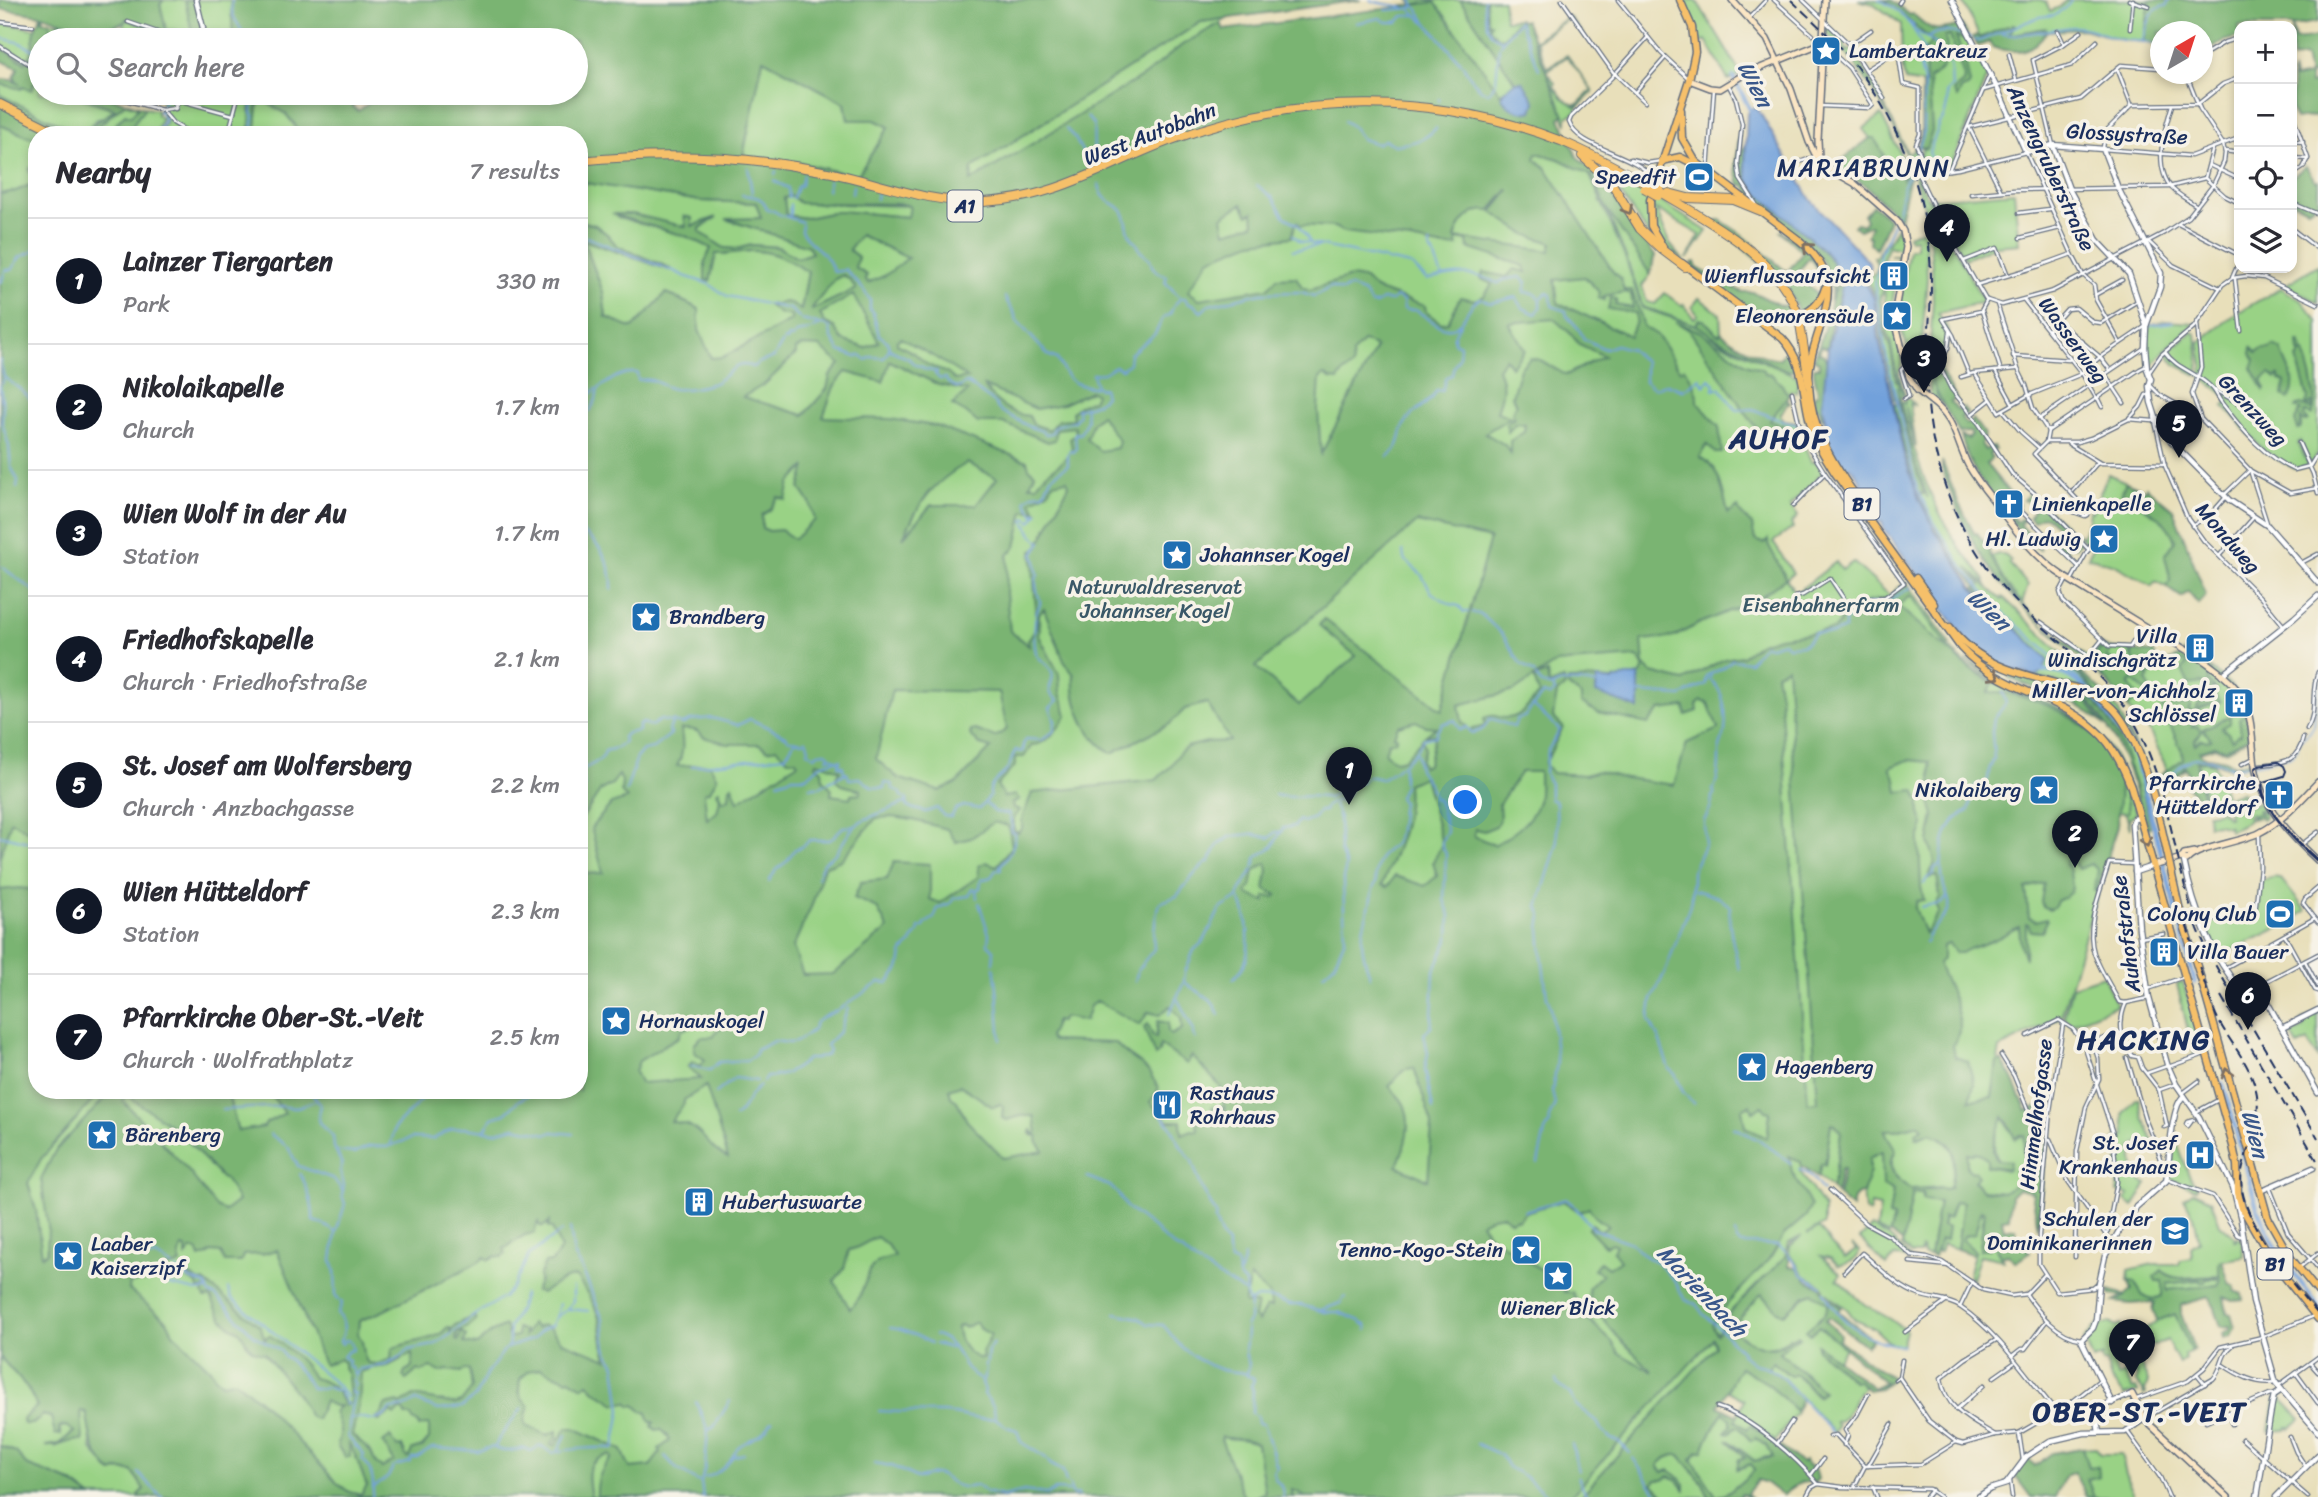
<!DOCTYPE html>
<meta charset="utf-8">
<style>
body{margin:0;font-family:Sriracha,sans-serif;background:#f7f7f7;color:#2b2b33}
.controls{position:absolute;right:21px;top:21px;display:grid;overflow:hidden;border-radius:14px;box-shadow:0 4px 10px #0003}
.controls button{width:63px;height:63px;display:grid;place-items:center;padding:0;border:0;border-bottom:2px solid #e1e1e2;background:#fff;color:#2b2b33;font:35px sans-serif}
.compass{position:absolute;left:2150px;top:21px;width:63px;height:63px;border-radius:50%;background:#fff;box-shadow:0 4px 10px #0003;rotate:39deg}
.you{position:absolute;left:1466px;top:803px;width:24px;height:24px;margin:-18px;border:5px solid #fff;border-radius:50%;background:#1a73e8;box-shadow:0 0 0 10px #1a73e833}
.badge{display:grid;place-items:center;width:46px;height:46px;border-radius:50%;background:#111827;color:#fff;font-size:23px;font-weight:700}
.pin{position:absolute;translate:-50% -58px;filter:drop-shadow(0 2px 4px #0008)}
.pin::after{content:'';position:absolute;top:37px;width:24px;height:21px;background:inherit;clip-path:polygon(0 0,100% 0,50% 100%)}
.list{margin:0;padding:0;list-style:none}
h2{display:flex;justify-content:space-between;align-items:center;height:91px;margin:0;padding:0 28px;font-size:30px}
h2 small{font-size:23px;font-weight:400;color:#7c7c81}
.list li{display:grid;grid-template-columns:46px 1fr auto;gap:21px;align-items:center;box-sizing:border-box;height:126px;padding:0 28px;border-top:2px solid #e1e1e2}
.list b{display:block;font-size:26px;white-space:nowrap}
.list p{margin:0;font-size:23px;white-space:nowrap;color:#7c7c81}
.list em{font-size:23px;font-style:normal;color:#7c7c81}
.icon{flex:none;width:38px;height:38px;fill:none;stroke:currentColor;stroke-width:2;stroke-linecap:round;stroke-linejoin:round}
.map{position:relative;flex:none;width:2318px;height:1497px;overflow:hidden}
.search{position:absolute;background:#fff;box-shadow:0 4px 10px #0003;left:28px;top:28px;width:560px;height:77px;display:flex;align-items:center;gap:18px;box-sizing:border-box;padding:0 24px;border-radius:38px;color:#7c7c81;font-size:26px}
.panel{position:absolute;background:#fff;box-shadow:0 4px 10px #0003;left:28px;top:126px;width:560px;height:973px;border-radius:28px}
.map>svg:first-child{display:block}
</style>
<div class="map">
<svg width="2318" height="1497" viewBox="0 0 2318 1497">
<rect width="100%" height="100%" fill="#f7f3e8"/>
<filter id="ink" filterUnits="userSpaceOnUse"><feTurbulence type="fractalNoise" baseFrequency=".0143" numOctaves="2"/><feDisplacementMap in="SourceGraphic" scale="14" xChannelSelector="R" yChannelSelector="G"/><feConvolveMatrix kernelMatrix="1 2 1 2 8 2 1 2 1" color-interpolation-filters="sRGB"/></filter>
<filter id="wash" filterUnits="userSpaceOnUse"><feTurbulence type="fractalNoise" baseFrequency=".00686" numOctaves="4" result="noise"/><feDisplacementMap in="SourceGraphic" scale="28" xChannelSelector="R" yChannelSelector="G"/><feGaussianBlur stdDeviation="1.57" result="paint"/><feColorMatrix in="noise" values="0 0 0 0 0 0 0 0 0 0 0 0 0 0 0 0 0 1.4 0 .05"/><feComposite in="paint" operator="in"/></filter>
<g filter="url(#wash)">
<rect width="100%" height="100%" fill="#e8dfba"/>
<!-- green -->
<g fill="#99d285" stroke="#5a8072" stroke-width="2">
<polygon points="164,0 185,0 193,32 166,30 160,4"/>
<polygon points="196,0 231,0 233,40 42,40 50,34 50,22 122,32 125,19 164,33 194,37"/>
<polygon points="1410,0 1460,0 1515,82 1500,94 1435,2 1413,5"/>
<path d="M1486 0H1503L1505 20 1519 19 1520 22 1515 23 1504 38H1499C1485 29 1487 15 1486 0Z"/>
<polygon points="1683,0 1696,0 1741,74 1728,80 1706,40 1700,43 1702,48 1698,50 1694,20"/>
<polygon points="1858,0 1885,0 1932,41 1962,26 1987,76 1952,163 1942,169 1921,172 1919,169 1922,149 1926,149 1932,131 1925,50 1926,84 1905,81 1902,64 1901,24 1874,4"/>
<polygon points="1962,0 2041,0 2046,2 2050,11 2060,7 2066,0 2150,0 2144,42 2123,40 2084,29 2047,31 2045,28 2007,35 2011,27 2007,27 1980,38"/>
<polygon points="1569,16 1583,34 1569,18 1536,41 1547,68 1567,55 1593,92 1579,106 1576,104 1578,104 1592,90 1567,56 1547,71 1555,83 1554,86 1563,98 1578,108 1577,111 1567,117 1567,124 1534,41"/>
<polygon points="1229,18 1182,45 1145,75 970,182 972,168 1201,22"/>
<polygon points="0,23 36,29 31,55 26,61 0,44"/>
<path d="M1827 26 1846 43 1844 46 1848 51 1851 49 1883 99V103L1907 152H1911L1916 146 1918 150 1911 165C1889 115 1866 70 1826 32Z"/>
<polygon points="763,58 845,103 848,119 875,120 890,127 857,176 800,163 743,156"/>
<polygon points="34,82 40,84 40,93 67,93 116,108 104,118 97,119 83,133 44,117 0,95 0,84 33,89"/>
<polygon points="167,93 252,93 249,135 160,134 167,119 161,111 161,98"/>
<polygon points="263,95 279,110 286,114 301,135 276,135 276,132 274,132 271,135 255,134 259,100"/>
<polygon points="125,103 139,107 115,135 88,135"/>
<polygon points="145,108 157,110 157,115 162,118 155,135 129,135 135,121"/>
<path d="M1881 115 1907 167 1903 181 1902 175C1878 164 1880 162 1874 138H1870L1863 129Z"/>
<path d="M1358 118 1460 130 1559 159 1589 173 1625 257 1642 308 1700 327 1721 343 1797 376 1798 380 1796 393 1791 390 1787 400 1790 403H1787L1780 415 1783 420 1797 422 1798 430 1811 462H1816L1823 472 1790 506 1798 516 1791 524 1793 528 1773 542 1793 573 1786 579 1796 593 1836 562 1842 570 1853 562 1899 604 1911 595C1930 622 1946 650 1973 669 2022 706 2093 707 2120 771 2125 784 2125 799 2128 813 2124 699 2029 718 1967 660 1978 666 1988 675 1999 681 2020 692 2043 699 2064 710 2106 732 2125 769 2136 814L2129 819 2130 829 2126 813 2118 812 2117 826 2061 1017 2000 1048 1992 1097 1951 1104 1854 1128 1815 1111 1800 1171 1824 1208V1224L1807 1234 1819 1228 1831 1244 1845 1258 1856 1250 1852 1245 1859 1251C1858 1262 1847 1263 1839 1266L1830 1258 1821 1256 1841 1274 1837 1279 1864 1304 1892 1320 1906 1331 1902 1346 1891 1344 1874 1328 1855 1320 1847 1309 1825 1292 1822 1285 1805 1276 1789 1253 1790 1246 1802 1236 1789 1243 1785 1257 1730 1312 1717 1335 1718 1345 1738 1369 1740 1367 1770 1385 1797 1412 1775 1441 1752 1425 1747 1430 1735 1420 1744 1400 1728 1391 1731 1381 1697 1445 1666 1451 1594 1497H170L43 1350 0 1342V520L37 523V1090H579V368L586 365 711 358 699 330V309L667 293 633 329C623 327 616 320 606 317L603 292 583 239 669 270 670 268 616 246 608 235 595 225 579 221V182L701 201 756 203 761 218 728 220 809 246 812 253 797 258 778 247 752 245 736 249 724 248 699 232 700 229 716 218 692 226V218L685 216 686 228 632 214H615L617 217 688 237 712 248 705 262V280L710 281 716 254C728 254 738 252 750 251 773 250 789 260 808 272L801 310 787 302 769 305 780 313 791 316V321L733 353 885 277 868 283 865 278 867 275 855 268 858 257 849 250 860 235 908 258 886 276 907 266 941 238 980 216 1024 213 1095 190 1189 149 1255 127Z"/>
<polygon points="0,125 37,140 37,175 30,168 29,171 37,182 16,191 0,194"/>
<path d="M1919 152C1919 159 1916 168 1917 175 1922 193 1939 211 1942 227L1984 302 1938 313 1949 331 1946 351 1936 346V394L1945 407 1931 395 1928 377 1933 301 1932 266 1928 221 1913 171Z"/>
<polygon points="1604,169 1649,194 1655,238 1650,237"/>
<polygon points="2014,192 2019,244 1995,246 1965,259 1931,199"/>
<polygon points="791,196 800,203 910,206 909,217 840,211 806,218 786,215 784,198"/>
<path d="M1652 196 1707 231 1687 259 1700 235 1656 209 1669 243 1684 261C1653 237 1653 234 1652 196Z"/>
<path d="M1606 208 1651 274 1642 286 1647 302 1655 304 1665 293 1682 306 1683 304 1694 318 1698 315 1692 307 1699 298 1720 314 1721 332 1719 335C1712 331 1712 326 1705 323L1704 320H1698L1696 325 1643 307 1626 257Z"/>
<polygon points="1897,227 1902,240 1899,264 1898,257 1890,255 1898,255 1900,249 1887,246 1880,271 1882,274 1882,295 1880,296 1885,335 1890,346 1896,381 1896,378 1903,395 1900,400 1897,386 1899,400 1895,401 1882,341 1876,297 1866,279 1876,272 1877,264 1874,257 1876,257 1884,243 1888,243"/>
<polygon points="1923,230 1925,235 1927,278 1919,380 1918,364 1914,364 1898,321 1898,311 1909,249 1916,248 1916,238 1909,239 1908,235"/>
<polygon points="2318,265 2318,302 2285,285"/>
<polygon points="1885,266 1898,268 1891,312 1902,362 1899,373 1905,396 1898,379 1890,340 1887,334 1883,269"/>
<polygon points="842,275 850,280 856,289 812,310 812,308 835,279"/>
<polygon points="2281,288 2302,301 2318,321 2318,452 2311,465 2300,441 2298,443 2309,466 2295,469 2264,451 2224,406 2230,399 2200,376 2203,366 2199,342 2237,313"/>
<polygon points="2165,321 2195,323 2165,350 2150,369 2147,352 2149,325"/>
<polygon points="2192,332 2196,334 2199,362 2197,375 2175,364 2167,353"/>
<path d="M1908 398 1915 406 1913 404H1910L1916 447 1906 407C1910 452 1934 508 1959 547 1968 561 1982 570 1987 586L1967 567 1982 586 1977 578 2002 600 2003 597 2107 697 2118 711 2140 758C2121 722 2099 692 2070 664V666L2064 661 2096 693 2035 676 1943 611 1975 588 1996 611 2014 627C1972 586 1948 552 1922 501L1920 496 1925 493 1928 498 1912 454 1901 402 1903 401 1905 404V400Z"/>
<path d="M2108 474 2126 482 2122 494C2143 506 2167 515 2175 541L2165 556 2171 581 2165 586 2155 581 2152 586 2115 565 2088 557 2095 543 2090 541 2088 545 2077 533 2082 536 2088 520 2089 510 2092 512Z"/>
<path d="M1998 554H2004L2011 561 2009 563 2028 585 2022 604 2044 626 2088 658 2100 645 2112 649 2129 650 2139 671 2180 657 2183 653C2204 665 2229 678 2241 699 2248 711 2247 726 2249 738L2226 751 2215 747 2196 753 2198 761C2186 765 2173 776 2168 787L2162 789 2159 777 2167 769 2148 728 2136 718 2118 694 2091 664 2111 687C2079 653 2040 627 2009 592L2011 591 2021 602 2009 588 1991 557Z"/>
<path d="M2085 692 2093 695 2119 732 2135 759 2150 827 2147 828C2134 778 2123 731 2085 692Z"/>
<polygon points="2206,761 2214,764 2226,798 2241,792 2244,795 2232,801 2235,810 2259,803 2263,809 2258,810 2258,813 2264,811 2264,818 2262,819 2260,815 2259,817 2252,819 2252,817 2259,813 2251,816 2250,814 2247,816 2250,819 2248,821 2229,831 2229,825 2228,827 2218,824 2208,825 2207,813 2222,811 2227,817 2229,817 2228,809 2222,801 2220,802 2222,807 2219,808 2217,802 2206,805 2198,762"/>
<polygon points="2275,877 2281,879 2306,911 2282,926 2226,953 2227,963 2223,962 2204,923 2257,916 2261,881"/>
<polygon points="2103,976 2117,1005 2071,1024 2064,1017 2072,986"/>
<polygon points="2180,982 2183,982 2202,1047 2194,1055 2177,984"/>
<polygon points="2318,1012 2318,1058 2308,1041 2298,1046 2291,1034 2304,1028 2301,1021"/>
<path d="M2139 1098 2143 1118 2154 1143 2145 1146 2140 1142 2132 1147C2134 1161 2131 1179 2147 1184L2133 1207 2125 1200 2129 1195 2117 1192 2118 1158 2115 1138 2125 1136 2123 1113 2136 1099Z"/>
<path d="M2003 1117 2015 1138 2025 1135 2023 1152 2025 1167 2022 1169H2018V1174L2026 1175V1178L2003 1192 1982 1190C1974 1183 1974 1175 1967 1168L1966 1153 1972 1154 1976 1152 1987 1159V1166L2006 1170C1988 1149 1993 1140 2003 1117Z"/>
<polygon points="1831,1123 1835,1124 1841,1132 1835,1175 1831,1188 1818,1176 1821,1164 1825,1164"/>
<path d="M1920 1123 1923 1128 1919 1138 1931 1133C1960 1146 1955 1160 1950 1188L1945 1190 1940 1187 1910 1189C1896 1179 1887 1169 1895 1152L1887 1139 1884 1130H1896Z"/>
<path d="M2174 1139C2184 1152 2184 1174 2197 1186L2196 1189 2174 1181 2171 1176Z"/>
<polygon points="1883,1151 1883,1186 1893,1190 1889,1217 1894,1218 1889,1235 1877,1229 1880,1207 1871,1205 1869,1213 1865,1211 1863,1193 1870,1171 1869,1158"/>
<polygon points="1913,1192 1923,1193 1922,1199 1939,1202 1930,1256 1923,1255 1922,1248 1920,1254 1911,1254 1902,1246"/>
<polygon points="2193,1192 2211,1200 2220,1224 2235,1237 2234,1240 2236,1240 2238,1237 2241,1239 2244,1257 2219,1261 2221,1279 2219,1285 2167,1290 2166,1283 2199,1280 2201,1282 2205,1282 2206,1279 2218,1279 2217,1276 2176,1278 2168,1276 2162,1281 2162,1296 2154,1299 2143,1296 2134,1282 2128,1281 2129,1270 2153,1264 2179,1264 2179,1260 2192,1258 2191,1247 2199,1241 2194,1216 2184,1198"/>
<polygon points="1955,1201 1963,1202 1957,1249 1943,1244 1940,1252 1937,1252 1940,1240 1946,1240 1942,1226 1944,1217 1950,1217"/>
<polygon points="1980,1210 1984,1212 1980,1249 1991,1237 1998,1241 1996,1249 2003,1260 1980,1255 1972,1279 1968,1276 1975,1251 1962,1241 1964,1236 1975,1234"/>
<polygon points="1872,1227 1890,1238 1910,1258 1894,1257 1886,1266 1860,1239"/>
<path d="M1813 1293 1829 1304 1825 1314 1817 1320 1810 1334 1819 1325 1845 1348 1837 1360 1818 1345 1817 1349 1853 1381H1858L1864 1387C1862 1390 1858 1392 1856 1396 1851 1405 1849 1419 1835 1422L1838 1426 1834 1433 1783 1378 1768 1368 1773 1362 1790 1376 1796 1374 1817 1396 1822 1391 1802 1371 1779 1352 1790 1343 1789 1338C1784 1342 1780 1346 1773 1347 1760 1349 1739 1340 1731 1328L1760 1294H1762L1778 1311 1784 1314 1805 1296Z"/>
<path d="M2175 1313 2191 1351 2184 1355 2185 1359 2179 1363 2167 1340 2155 1345 2153 1344 2136 1354 2148 1381 2145 1391 2146 1394 2144 1395 2143 1390 2136 1382 2137 1373 2134 1374 2127 1358 2113 1363 2118 1376 2128 1372 2126 1376 2132 1389 2136 1388 2138 1392 2124 1396 2111 1379 2106 1362 2103 1363 2101 1358 2104 1356 2093 1360 2084 1339 2097 1325 2110 1323 2115 1327 2121 1325 2124 1333C2146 1336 2155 1318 2175 1313Z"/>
<polygon points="0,1357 27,1387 37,1406 23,1419 24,1424 33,1424 42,1415 51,1417 59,1427 67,1426 74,1432 54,1447 77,1439 81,1410 87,1412 92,1449 109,1470 132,1471 144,1489 138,1495 139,1497 91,1497 71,1482 26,1465 16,1452 0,1446"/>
<polygon points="2278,1395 2301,1419 2290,1429 2288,1427 2286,1430 2270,1431 2275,1399"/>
<polygon points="1723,1412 1732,1419 1731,1426 1726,1431 1729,1432 1735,1427 1739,1427 1751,1441 1756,1438 1767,1446 1773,1457 1766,1457 1755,1461 1727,1439 1746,1458 1739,1459 1737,1469 1752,1464 1755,1470 1732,1490 1716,1497 1691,1459 1698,1452 1703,1451 1707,1440"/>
<polygon points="2095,1447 2101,1454 2121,1454 2127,1479 2135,1497 2094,1497 2087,1479 2099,1476 2097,1467 2088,1467 2082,1448"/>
<polygon points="1674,1455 1680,1455 1703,1483 1709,1497 1666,1497 1653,1484 1656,1480 1663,1480 1669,1476 1677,1479 1684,1489 1685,1484 1663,1472 1657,1465 1662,1460"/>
</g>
<!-- forest -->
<g fill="#7ab472" stroke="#4a7268" stroke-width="2" fill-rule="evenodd">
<path d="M0 0H164L160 4 166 30 192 32 185 0H196L202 28 194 37 164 33 126 19 125 22C110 29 94 29 80 25L79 28 43 15 42 21 50 22V34L40 40V84L34 83 32 90 23 87 21 89 0 84V79L12 80 20 84 14 78 18 68 0 60V47L25 63 31 55 36 25 39 22 41 15 0 9Z"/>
<path d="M231 0H1361L1201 22 972 168 971 181 1145 75 1182 45 1221 23 1224 30 1435 2 1500 93 1503 92 1501 95 1532 111 1535 102 1518 82H1515L1460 0H1486L1487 23H1491L1489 29 1498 38 1504 37 1515 23 1525 20 1564 115 1560 118 1577 157 1598 175 1655 256C1651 263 1654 268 1650 274L1606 208 1592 176 1559 159 1537 153 1535 159 1546 168 1614 273 1620 277 1624 290H1632C1635 303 1642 314 1643 326L1657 335 1680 370 1684 368C1691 378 1699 388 1697 401L1719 427 1722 453H1715L1707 444 1700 457C1720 465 1724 496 1728 514L1738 507 1740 513 1752 525 1755 540 1764 543 1768 539 1769 546 1786 578 1758 599 1698 624 1674 637 1642 640 1644 665 1652 673 1684 681 1724 659 1742 656 1760 643 1779 637 1833 630C1840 625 1841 618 1847 612 1858 602 1875 600 1890 598L1897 588 1907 583 1951 645 1948 647 1911 595 1898 606 1971 670 1993 683 1988 693C2004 690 2015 695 2031 699 2069 712 2107 736 2121 776L2117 826 2097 891 2094 890 2098 870 2091 864 2078 869 2071 858 2067 860 2066 865 2069 866C2071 886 2079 891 2057 901L2055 906 2050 909 2043 907 2041 902 2044 883 2026 888 2029 918 2036 921 2046 918 2047 921 2042 932 2031 931 2028 924H2026L2025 959 2021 947 2019 927C2009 931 2003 936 1994 940 1983 945 1972 946 1962 953H1956L1949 944 1943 946V959L1938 964 1955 1003 1960 1024V1032L1953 1045 1955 1057 1968 1061 1974 1084 1970 1100 1992 1097 1997 1062 2002 1061 2012 1077 2027 1111 2038 1106 2037 1116 2041 1114V1122L2047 1129 2038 1228 2032 1192 2018 1189 2011 1196 2009 1218 2002 1219 2004 1230 2015 1228 2017 1242 2024 1241 2029 1253 2016 1262 2008 1254 2000 1256 1996 1249 1998 1241 1991 1237 1989 1249H1980L1984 1212 1981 1210 1975 1234 1964 1236 1962 1240 1975 1251 1974 1255 1957 1249 1963 1202 1955 1201 1949 1218 1944 1217 1942 1226 1948 1228 1946 1240H1940L1934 1257 1930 1256 1939 1202 1922 1200 1923 1193 1913 1192 1903 1243 1890 1233 1894 1218 1889 1217 1893 1190 1883 1186 1882 1152 1869 1158 1870 1171 1863 1193 1858 1194 1854 1198 1852 1208 1838 1196 1844 1169H1841L1836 1194 1831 1188 1835 1175 1841 1132 1835 1124 1831 1123 1825 1165 1821 1164 1818 1177 1801 1165V1162L1789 1156 1792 1172 1811 1206 1806 1216 1784 1235 1772 1256 1729 1302 1712 1325 1717 1334 1730 1312 1785 1257 1786 1253 1789 1255V1266L1797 1268 1808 1281 1820 1286 1825 1295 1841 1307 1838 1311 1872 1339 1866 1346 1829 1317 1825 1320 1840 1334 1839 1340 1876 1368 1893 1378 1880 1388 1868 1390 1858 1381H1854L1817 1349V1344L1873 1388 1885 1382 1819 1326 1810 1334 1806 1330 1825 1314 1829 1304 1813 1293 1805 1296 1784 1314 1778 1311 1762 1294 1760 1295 1732 1328C1738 1338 1765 1351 1777 1347 1785 1344 1789 1338 1798 1336L1800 1338 1790 1343 1780 1352 1823 1391 1818 1396 1796 1374 1791 1376 1773 1362 1768 1368 1783 1378 1802 1399 1796 1411 1770 1385 1740 1367 1718 1406 1738 1416 1735 1420 1747 1429 1751 1425 1802 1463 1805 1461 1807 1465 1815 1468 1818 1479 1814 1483C1801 1479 1791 1487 1783 1496L1766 1483 1758 1480 1747 1493 1750 1497 1742 1494 1739 1497H1709L1703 1483 1680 1455C1672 1454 1662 1459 1658 1466L1663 1472 1669 1470 1679 1477 1685 1484V1489L1677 1479 1669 1476 1663 1480H1656L1653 1484 1666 1497H1580L1715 1347 1713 1338 1570 1497H1304L1302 1494 1292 1490 1293 1497H1255L1265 1492 1257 1444C1248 1437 1233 1440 1222 1437L1221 1439 1244 1497H597C596 1481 600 1469 612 1458L609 1455C584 1462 587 1475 591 1497H139L138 1495 144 1489 132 1471 117 1470 112 1472C92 1454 91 1439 86 1412L81 1411 83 1441C70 1438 59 1448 45 1446L59 1444 74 1432 66 1426 59 1427 61 1435 55 1434 51 1417 43 1415 33 1424H24L23 1419 37 1406 27 1387 0 1357V890L19 888 37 890V1090H102L41 1159 28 1183 36 1210 42 1256 47 1252 48 1226 41 1179 55 1151 103 1100 112 1096 114 1090H227L238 1131 264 1127 266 1123 285 1113 267 1090H579V874L603 873 591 828 611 804 627 799 621 792 622 781 619 775 612 784 601 790 583 817 579 819V221L595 225 608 235 617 246 670 268 669 270 583 240 603 292 606 317C616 320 623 327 633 328L666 293 699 309V330L711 358 723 357 791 321V316L780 314 768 305 787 302 801 310 808 272C789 260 773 250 750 251 739 252 728 254 716 254L710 281 705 280V262L711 248 688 237 617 216 614 214H632L686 227 684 216 692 218V226L717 217 700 228V232L724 248 736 249 752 245 778 247 797 258 812 253 808 246 726 219 761 218 756 203 701 201 579 182V135H301L297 133 295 125 286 114 269 104 263 95C254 104 259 120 255 132L257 135H250V116L252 93H351L353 107 358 111 383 93H576V40H233ZM763 59 845 103 848 120H875L889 127 857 176 800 163 743 156ZM1508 190 1509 191 1492 212 1525 234 1552 243 1550 251 1455 238C1461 220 1471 208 1490 211ZM791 196 800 203 902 204 910 206 908 217 840 211 806 218 786 215 784 198ZM1242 204 1248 215 1253 212 1254 224 1225 232 1222 217ZM1298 222 1299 225 1334 227 1344 232 1410 240 1444 247 1458 246 1456 239 1467 241 1468 248 1524 266 1527 272 1514 269 1507 277 1483 272 1481 279 1492 284 1484 296 1476 300 1460 297 1448 322 1441 323 1426 312 1425 306 1375 289 1365 279 1350 277 1310 290 1302 287 1296 277 1277 278 1268 288 1199 299 1188 291 1209 259 1252 242 1292 237 1295 225ZM860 235 908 258 886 275 868 283 865 278 867 275 855 268 858 257 849 250ZM843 275 850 280 856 289 812 310V308L835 279ZM1585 277 1600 293 1598 298 1605 300 1604 296 1625 292 1631 294 1633 308 1615 305 1617 300 1611 297 1608 309 1636 313V321L1630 336 1558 303 1555 280ZM853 295 879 342 865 348 842 340 834 327 824 322 820 314ZM1554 319 1570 333 1579 344 1604 356 1566 375 1540 360 1530 358 1520 368 1512 396 1516 405 1512 412 1514 418 1506 424 1508 432 1516 423 1525 424 1524 432 1510 441V454L1505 445 1485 433 1511 417 1497 412C1502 396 1506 385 1498 369L1505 358 1511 367 1525 350 1509 323ZM901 338 938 359 967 378 955 380 947 373 928 365 914 353 897 344V340ZM1364 341 1376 348 1321 454 1318 410 1320 378 1325 375 1330 379 1338 380 1343 373 1353 366 1352 354ZM802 346 820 347 840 364 830 376 827 389 804 415 743 397 765 384 796 354V349ZM890 361 939 385 968 391 952 405 966 413 978 423H1003L1048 442 1055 440 1056 429 1075 427 1076 434 1070 439 1072 448C1061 470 1048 466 1037 485H1030L1035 473 1029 468 1027 461 936 426 890 419 823 417 834 387 846 372 883 382ZM984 386 1036 409 1063 404 1091 391 1096 394 1093 400 1080 405 1072 412 1073 419 1058 420 1049 430 1033 424 1029 416C1010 414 994 402 984 386ZM1101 415 1119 441 1117 448 1100 451 1086 439 1093 422ZM967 463 997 478 976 505H931L903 538C919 502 932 483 967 463ZM806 466 800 488 810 503 815 520 794 539 781 530 769 531 762 528V515L770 510 778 497 786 500 790 483ZM1067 480 1069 485 1038 547 1032 551 1037 626 1028 640 1029 646 1010 631 1006 593 1008 555 1016 547 1024 511H1037L1031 501 1049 491 1052 483ZM1417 522 1490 539 1442 710 1324 619 1319 625 1356 656 1299 705 1256 667ZM1044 609 1064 661 1074 675C1071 703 1087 739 1112 753L1170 724 1185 709 1207 703 1230 741 1207 742 1187 747 1180 752 1171 766 1156 780 1032 793 1022 818V828L1018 833 1014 831V817L1020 810 1013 808 1012 803 1019 800 1016 795 1004 797 997 785 1015 766V757H1024L1032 745C1049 744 1058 728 1067 715L1060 692 1059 674 1038 634 1040 629 1039 614ZM1638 657 1644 667 1641 675 1611 680 1597 679 1568 680V686L1581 696V703L1598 713 1648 724 1660 710 1685 707 1686 715 1698 711 1697 705 1701 701 1708 703 1718 729 1687 743 1674 785 1619 777 1598 771 1585 775 1552 773 1545 764 1563 727 1553 717 1557 693 1565 687 1564 679 1549 686 1547 673 1534 678 1539 694C1529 704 1522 718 1506 718 1495 718 1497 713 1484 718L1485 726 1470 730 1462 722 1459 705 1514 691 1556 663ZM1787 667 1818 1102 1808 1103 1780 695 1776 673ZM1639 676 1638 709 1596 689 1600 679 1612 681ZM892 690 999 692 1007 729 995 737 975 730 971 731 970 735 980 745 991 748 956 784 939 791 898 778 876 759ZM1416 721 1425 726 1436 727 1425 736 1435 735 1428 764 1423 767 1420 761 1425 748 1422 739 1404 759 1396 761 1385 753 1388 743 1395 741 1397 737 1394 736 1398 726ZM681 729C690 729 698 729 703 737L728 744H759L768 750 776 748 788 759 796 760 798 763 738 801 732 785 730 787 729 798 723 801 719 790 716 792 720 798 717 812 707 819 704 793 710 791 717 778 710 764 677 766C684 754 683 743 681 729ZM1908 760 1930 762 1932 791 1929 795 1933 800 1930 803 1934 815 1929 842 1935 862 1928 878 1937 876 1940 897 1936 904 1939 912 1925 934 1915 908 1917 901 1924 900 1921 887 1919 840 1924 825 1920 813V801L1915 790 1898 792 1896 779 1890 768ZM817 762 840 770 835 779 842 785 861 790V793L851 794 850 798 831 795 832 789 823 779 822 770 816 765ZM1521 772H1539C1539 781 1540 792 1538 801 1532 822 1512 835 1494 845L1474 836 1475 829 1484 831 1496 826 1500 819 1499 804ZM1424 777 1442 844 1433 862 1437 876 1425 886 1395 876 1387 887 1382 885C1395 852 1411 820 1407 784ZM892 817 913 820 947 829 956 842 971 838 994 822 1008 826 1012 846 997 866 986 862 979 866 978 877 940 903 930 899V864L894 862 887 879 861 882 854 898 877 908 888 929 833 974 803 975 793 947 812 905 824 867 841 860 876 818ZM1266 863 1268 869 1265 889 1277 895 1275 897 1265 896V901L1247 894V891L1251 887 1254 871ZM1097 1001 1140 1025 1148 1012 1160 1015 1170 1006 1181 1018 1182 1029 1171 1035 1168 1032V1023L1158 1021 1156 1037 1153 1036 1148 1024 1144 1027 1155 1056 1159 1053 1160 1045 1187 1064 1192 1056 1220 1086 1225 1111 1221 1106 1212 1108 1215 1117 1197 1121 1198 1131 1192 1130 1182 1134 1181 1121H1168L1150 1102C1153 1098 1159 1093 1158 1087 1158 1087 1153 1078 1152 1078 1145 1061 1126 1058 1116 1043L1052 1041 1049 1037 1056 1021 1060 1022 1064 1017 1085 1021 1090 1006ZM703 1021H725L713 1037H701L694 1045V1052L705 1060 700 1066 693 1061 688 1067 701 1079 640 1083 635 1072 639 1061C653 1053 665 1044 679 1037L682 1030ZM1414 1068 1432 1124 1428 1180 1397 1166C1405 1147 1413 1124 1404 1104 1401 1098 1394 1092 1389 1086L1405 1069ZM960 1085 993 1107 1000 1104 1003 1107 1002 1118 1007 1120 1021 1116H1034L1037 1132 1034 1134 1032 1130 1030 1133 1034 1136 1038 1135 1037 1141 1044 1151 1003 1158 967 1121 957 1101 951 1097 949 1089ZM706 1086 728 1158C711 1152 705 1133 688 1125 683 1123 677 1123 671 1121L684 1104V1100ZM128 1096 180 1132 221 1178 226 1180 238 1201 225 1211 216 1207 187 1169 122 1100ZM1750 1105 1753 1112 1762 1106 1766 1111 1770 1112 1767 1138 1745 1127 1742 1109ZM2003 1117 2008 1123 2015 1139 2019 1135H2025L2023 1152 2025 1167 2015 1171 2026 1175V1178L2003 1192 1982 1190 1974 1181 1978 1176 1976 1171 1972 1172 1967 1168V1153L1972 1154 1976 1152 1987 1159V1166L2009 1169 2010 1161 1997 1160 1993 1150 1994 1141ZM1920 1124 1923 1128 1916 1132V1137L1931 1133C1936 1137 1940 1136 1945 1140 1959 1150 1953 1173 1950 1188L1945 1189 1940 1187 1935 1189H1910C1901 1182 1889 1174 1891 1161 1892 1157 1895 1154 1895 1150 1895 1145 1887 1139 1885 1130H1895ZM1563 1201 1580 1212 1589 1208 1597 1219 1608 1226 1600 1232 1592 1224 1588 1228 1605 1246 1612 1243 1616 1245 1613 1251 1620 1260 1608 1268 1600 1262 1594 1270 1602 1274 1588 1289 1590 1303 1617 1336 1653 1372 1619 1353 1612 1342 1586 1317 1572 1292H1564L1566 1288 1557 1280 1552 1281 1551 1277 1544 1272 1489 1234 1481 1223 1492 1217 1503 1215 1511 1221 1516 1219 1519 1220 1525 1212ZM538 1222 540 1226 543 1227 549 1222 548 1227 552 1228 561 1249 552 1262 545 1263 539 1276 540 1280 535 1291 541 1293C555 1286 560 1278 576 1277 587 1292 598 1308 601 1327 603 1339 602 1348 608 1359L562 1342 550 1328 543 1325 536 1328 532 1323 524 1336V1331L517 1328V1336L509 1338 505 1326 490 1333 477 1345 464 1343 466 1335 461 1332 458 1341 456 1340 457 1332 467 1328 476 1320 474 1316 455 1325 450 1332V1327H447C439 1342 406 1340 392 1349L391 1359 377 1364 368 1363 365 1359 362 1341 358 1334 359 1321 383 1311 479 1262 485 1257 489 1260 496 1256 502 1257 506 1254 504 1249 525 1235 534 1233ZM877 1237 887 1245 894 1256 878 1261 871 1268 860 1295 850 1309 834 1281 844 1269 849 1250C859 1248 867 1241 877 1237ZM182 1247 186 1248V1256L191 1250H197L200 1258 208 1255 211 1252 221 1253 225 1262H241L243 1255 262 1254 277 1250 324 1365 340 1359 344 1363V1369L348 1375 350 1402 344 1406C338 1390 332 1382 313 1378 304 1360 285 1346 269 1335L265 1339 260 1326 204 1281 200 1282 189 1275 188 1279 197 1284 198 1289H205L203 1294 205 1298 211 1297C215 1307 221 1320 230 1326 232 1328 238 1329 240 1332 248 1342 246 1351 264 1353L297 1394 310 1417 316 1419 324 1401 334 1406H340L334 1412C338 1422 344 1433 337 1443L339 1449 346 1457H350L349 1444C357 1456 361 1473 367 1486L361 1495 349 1492 336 1482 266 1406 235 1380 223 1383 215 1377 210 1369 173 1333 167 1321 129 1290 130 1283 148 1281C157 1268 168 1269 181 1264L179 1255ZM1250 1277 1270 1296 1271 1307H1266L1258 1322 1254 1318 1257 1304H1245C1244 1294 1249 1286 1250 1277ZM976 1322 979 1328 991 1335 982 1352 983 1359C969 1357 957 1342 957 1327L962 1325 964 1328ZM412 1354 413 1367 405 1371 403 1376 406 1380 418 1370 421 1372 431 1367 440 1372 447 1370 461 1372 464 1370H469L472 1388 461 1402 456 1404 414 1396 400 1404 398 1402 385 1405 381 1415 375 1419 379 1421 391 1412 395 1415 400 1409 404 1411 405 1416H411L413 1420 418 1423 419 1427 429 1424V1439L422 1447 412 1450 409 1457 407 1458 402 1446 397 1447 390 1437 383 1443 394 1461 382 1468 376 1464 371 1452 352 1435 359 1405 361 1372 372 1368 388 1366ZM541 1368 567 1380 569 1379 583 1387 588 1383 594 1390 616 1404 627 1402 631 1406 635 1405 640 1410 647 1413 650 1422H654L652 1426 656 1430 661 1429 668 1436 670 1441 659 1449 660 1453 650 1466 630 1468 622 1450 574 1428H567L555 1445 551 1444 557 1437V1431L547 1435 526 1426 525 1419 529 1406C519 1398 518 1391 520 1379L529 1371ZM1723 1412 1731 1419V1426L1725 1432 1729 1433 1735 1427H1739L1751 1441 1756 1438 1767 1446 1773 1457 1754 1461 1727 1439 1745 1458 1739 1459 1737 1469 1751 1464 1755 1470 1732 1490 1717 1497 1692 1459 1698 1452 1703 1451 1707 1440Z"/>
<path d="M1885 0H1891L1910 15 1913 14C1934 34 1934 31 1962 25L1971 42 1956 37 1965 60 1970 84 1968 87 1962 89 1957 98 1953 91 1963 83 1964 77 1950 36 1945 37C1950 54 1946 70 1929 79L1932 131 1926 149 1918 146 1921 134 1922 84H1926L1925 50 1932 41Z"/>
<polygon points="2150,0 2318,0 2318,22 2292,26 2239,26 2239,37 2224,41 2203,54 2202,32 2160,32 2160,51 2155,45 2144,42"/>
<path d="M2013 24 2015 25 2009 35 2046 28 2047 31C2031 54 2017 54 1992 47L1989 42 1978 46 1973 37 1978 35 1980 38 2007 26 2011 27Z"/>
<polygon points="2292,27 2295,40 2318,37 2318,73 2309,75 2305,57 2292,59"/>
<polygon points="2292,70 2294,79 2309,76 2310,84 2318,83 2318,116 2295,119 2292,110"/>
<path d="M67 93H95L145 108 135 121 129 135H115L119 130 116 124 125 114 131 116 138 107 125 103 88 135H37V140L0 125V95L44 117 82 133C94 122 103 119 115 109Z"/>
<path d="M1739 137 1740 151 1746 146 1745 165 1832 261 1841 280 1833 274 1835 282 1831 301 1838 284H1843L1830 328 1828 348 1821 346 1819 353 1824 355 1827 363 1822 406 1824 420 1821 417 1819 408 1814 407V395L1818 394C1818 385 1813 377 1814 367H1819V362L1814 360C1821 337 1833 309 1831 285 1827 242 1766 221 1744 184L1740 186 1735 165Z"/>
<polygon points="1870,138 1874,138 1884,155 1880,161 1884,167 1902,175 1903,179 1908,169 1910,175 1900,219 1865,185 1833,167"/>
<polygon points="2306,166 2315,181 2318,180 2318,202 2308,209 2292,202 2292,177"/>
<polygon points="37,182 37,836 11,821 0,857 0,194 16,191"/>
<polygon points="1873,205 1889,219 1876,249 1869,242 1870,237 1867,236 1871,226 1870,225 1859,230 1854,226 1857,223 1862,225 1866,221 1864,215"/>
<path d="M1717 220H1720L1740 233 1787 272 1803 252 1780 231C1803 242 1822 260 1824 286L1820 292V275L1810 257 1796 274 1818 294 1813 304 1799 314 1788 287 1714 223Z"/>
<path d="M1695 262 1697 268 1742 292H1753L1781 306 1788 305 1791 316C1755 325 1720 288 1693 268L1692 263Z"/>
<path d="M1699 319C1709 321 1711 330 1719 335L1721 332C1732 343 1765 360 1780 358L1786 350 1788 351 1797 369 1788 371 1721 341 1696 325Z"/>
<polygon points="1676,322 1701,332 1746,364 1764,370 1765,373 1771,374 1783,386 1784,389 1789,394 1770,421 1783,425 1780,435 1759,430 1754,425 1689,330"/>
<path d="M2298 342H2300C2309 365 2318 392 2313 415L2305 412 2304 416 2308 420 2304 422 2301 419V428L2298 429 2295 421 2301 410 2296 408 2297 406 2301 405 2312 409 2313 404 2311 403 2309 406 2306 404 2308 398 2297 359 2302 353 2299 352Z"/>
<path d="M1936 346 1946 351 1940 358 1937 365 1956 398 1951 402 1958 411 1963 408 1967 413 1961 417 1966 424 1970 423 1973 419 1984 434 1981 445 1985 450 1993 447 1995 450 1989 454 1992 458 1986 464 2019 505 2011 515 2016 522 2025 518 2020 524 2038 545 2040 551 2012 522 1979 478 1969 460 1961 436 1968 439 1972 435 1970 432 1959 433C1947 406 1917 377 1936 346Z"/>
<path d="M2274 346 2281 350C2286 366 2301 385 2288 399L2283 396 2285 382 2280 380 2279 376 2276 379 2270 374 2262 380 2265 388 2264 390 2252 368 2255 360 2251 354 2252 348 2257 353 2262 349H2270Z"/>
<polygon points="1899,402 1912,455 1924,492 1919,495 1904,449 1894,405"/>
<path d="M1942 461 1958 502 1975 534 1977 533 1984 542 1992 537 1994 540 1987 545 1991 557 2009 588 2008 591C1973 551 1960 518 1942 469Z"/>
<path d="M2126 482 2145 490 2146 487 2173 509 2206 595 2198 604 2188 592 2181 597 2165 586 2171 581 2165 556 2175 541C2167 516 2142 508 2121 493Z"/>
<polygon points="2030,493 2074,534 2080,543 2075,547 2068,541 2066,535 2063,535 2059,533 2055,537 2068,550 2067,554 2049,538 2058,528 2049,518 2043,516 2033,522 2029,517 2034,509 2029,502 2023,500"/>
<path d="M2106 648 2111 651 2107 658 2124 667 2135 670 2132 651 2154 653 2158 664 2180 657 2183 653 2212 670 2208 681 2217 690 2205 687 2202 683 2189 685 2182 670 2188 663C2175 661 2163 667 2152 672V674L2147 675 2149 679 2146 681 2152 692 2159 695C2165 707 2178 707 2189 703L2191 706 2188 711 2194 712 2199 704 2212 699 2208 695 2212 691 2220 702 2199 709 2198 720 2192 727 2198 726 2202 732 2195 740V744L2202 739 2207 741 2211 740 2203 729 2230 716V723L2222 728 2228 733 2232 740 2237 735 2241 734 2239 718 2246 714 2249 738 2225 749 2214 746 2199 751 2202 756 2225 760 2233 765 2232 766 2251 761 2252 764 2232 769 2211 761H2196L2204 804 2184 783 2191 780 2185 766 2166 786 2161 785V783L2166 779 2163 774 2183 759 2182 751 2160 704 2132 680 2129 685 2137 694 2136 700 2128 707 2091 663 2100 649Z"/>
<path d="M2011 673 2074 688 2085 699 2105 726C2079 699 2042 693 2009 678Z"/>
<path d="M2077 689C2088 693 2094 701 2101 710 2138 759 2136 810 2157 863L2155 864C2138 802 2125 733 2077 689Z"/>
<path d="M2222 1260 2229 1283 2235 1287 2234 1291 2242 1294 2243 1300 2233 1301 2224 1297 2227 1313 2231 1314 2235 1328 2230 1336 2224 1338 2223 1333 2230 1330V1326L2221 1327 2215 1308 2209 1297 2181 1305V1314L2194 1349 2191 1351 2175 1314 2157 1321 2153 1311 2155 1302 2130 1304 2114 1302 2124 1297 2110 1295 2109 1290 2125 1295 2132 1290 2128 1281 2134 1282 2143 1296 2154 1299 2162 1296V1281H2156L2154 1277 2162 1270C2176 1285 2201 1274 2219 1278L2207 1279 2205 1282H2201L2199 1280 2167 1284V1290L2218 1285 2221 1279 2219 1275V1261Z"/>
<polygon points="0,1446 16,1452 26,1465 71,1482 91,1497 0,1497"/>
<polygon points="2082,1448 2088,1467 2097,1466 2099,1476 2087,1479 2094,1497 2086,1497 2074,1472 2065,1476 2055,1497 2031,1497 2015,1476 2027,1457 2035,1466 2052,1453"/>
</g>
<!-- water -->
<g fill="#72a1db" stroke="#46689c" stroke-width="2">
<path d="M1515 82H1523L1535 102 1532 111C1521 115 1508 107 1502 98L1503 92Z"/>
<path d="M1756 106 1811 200 1869 262 1870 270 1857 276 1858 279 1865 283 1874 298 1879 339 1904 456 1919 499 1935 530 1973 588 2047 658 2048 660 2040 674 2035 676 2002 667 1969 644 1884 529 1882 522H1878L1861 494C1864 480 1858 477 1850 467L1841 468 1821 433 1827 429 1822 406 1828 348 1843 283 1832 261 1821 248 1758 193 1748 180 1745 165 1747 113Z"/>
<polygon points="1627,676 1639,676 1639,709 1596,693 1597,679 1612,681"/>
</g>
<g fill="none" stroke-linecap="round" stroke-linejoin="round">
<!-- stream -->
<g stroke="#72a1db" stroke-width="2">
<path d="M232 0C229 22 244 25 244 40"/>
<path d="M1370 0C1383 6 1395 3 1408 9L1415 6 1412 0"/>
<path d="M1484 0C1485 16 1484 35 1502 40"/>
<path d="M1879 0C1899 8 1915 27 1922 46 1924 51 1923 58 1923 64L1920 67 1924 82 1923 136 1903 188 1897 215 1880 253 1877 276 1874 281 1885 349 1909 456 1917 488 1934 522 1962 566 1998 608 2087 687"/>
<path d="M1416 7 1426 22 1463 65C1468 75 1477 89 1488 93"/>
<polyline points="1386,10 1405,9"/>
<polyline points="1411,10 1425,22"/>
<path d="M1908 21 1913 25 1914 30C1930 39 1949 52 1951 71 1952 77 1951 81 1952 87L1946 93C1949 101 1946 118 1938 124L1939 126 1929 152 1933 163 1923 160"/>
<polyline points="1356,23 1380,18 1386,22 1398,22 1403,16 1415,15"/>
<polyline points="1520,23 1539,69"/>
<path d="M2000 33C2015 39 2056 27 2075 27 2092 27 2106 36 2122 40 2134 42 2155 39 2160 50"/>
<polyline points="0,38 18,42 40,53"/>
<path d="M1927 39C1939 27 1955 32 1970 38"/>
<polyline points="1975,40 1979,41 2039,17 2054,15 2065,8 2071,0"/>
<path d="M2142 42C2148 29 2148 7 2166 6L2169 0"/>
<polyline points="1500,44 1519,21"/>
<polyline points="1490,91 1496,82 1499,47"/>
<polyline points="1439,101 1439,99"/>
<path d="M1087 117 1094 125C1093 130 1094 162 1095 168"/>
<path d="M1344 121 1352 126 1362 139 1377 144 1384 140 1395 145C1411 143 1425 141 1436 128"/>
<polyline points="1066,129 1075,138 1084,155 1094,166"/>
<polyline points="157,135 165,118 159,111 168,93"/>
<polyline points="249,135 252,132 254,116 252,113 253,93"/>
<polyline points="748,167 752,193"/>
<polyline points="775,175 776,171"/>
<polyline points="774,181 788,188 789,198"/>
<path d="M1099 184C1102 204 1116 201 1123 212 1127 219 1127 226 1129 233 1132 240 1139 243 1140 251L1150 259C1151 269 1158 273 1167 276L1165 282 1181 298"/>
<polyline points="1257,185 1273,198 1285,217 1298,224"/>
<polyline points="827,190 829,180"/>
<polyline points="852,194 853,186"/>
<path d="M742 195C754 196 765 197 767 210L774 211 782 216"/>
<polyline points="793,198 797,187 801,185 803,175"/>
<polyline points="876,199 877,192"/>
<polyline points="790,204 790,216"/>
<polyline points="785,216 802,222"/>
<path d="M802 225 801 231C808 243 818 247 826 257 830 261 831 267 834 272L845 270"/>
<polyline points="1299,226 1310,242"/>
<polyline points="1293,235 1300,241 1410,265"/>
<polyline points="586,237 670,270"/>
<polyline points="1430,243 1430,247"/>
<polyline points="1430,249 1434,256"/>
<polyline points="1293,250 1319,246"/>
<polyline points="1435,258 1442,276"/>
<path d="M1412 266 1427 280C1455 274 1473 270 1499 284L1503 280 1520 277 1527 282 1524 292 1534 293 1539 299"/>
<polyline points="845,269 862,288"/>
<polyline points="672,270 684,276 709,284 727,296 790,309 799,317"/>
<polyline points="0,282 2,281 5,270 11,270 20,257 32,252 37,246"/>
<polyline points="863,289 870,300 870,310 873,313 879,335 887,341 889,348"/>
<path d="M1005 297C1008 306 1015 311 1017 321L1048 355 1057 359C1067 378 1070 386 1095 387"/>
<polyline points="802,320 817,324"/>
<polyline points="2149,325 2174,322"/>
<polyline points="1455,334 1460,324"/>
<path d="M840 351 856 357 861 355 866 360 872 357 884 358 889 349 909 359 915 365 921 366 924 369 937 372 935 374 940 379 946 378 947 382 958 388 966 383C976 388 985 396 994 403 1000 408 994 407 1001 411 1009 416 1018 420 1026 425 1033 430 1038 427 1046 434L1052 433 1055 426 1074 421 1079 415 1077 409 1084 407"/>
<polyline points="0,360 4,377 1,385"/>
<path d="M4 377C17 388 32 395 37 412"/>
<polyline points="579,383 586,386 592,393 596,389"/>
<polyline points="0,386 3,406 2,422 9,446 11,467 18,480 17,488"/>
<path d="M579 413 590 411 596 399 598 389C611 380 621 371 637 373L638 380C657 377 660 387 674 389 685 390 700 387 711 384 727 380 733 358 753 367L758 363 774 357 784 340 787 341 789 337 793 338 796 333C800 332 803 332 807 331 817 328 820 321 830 328L831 337 839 350"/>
<path d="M1388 457C1403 446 1398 436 1406 422 1414 408 1431 404 1437 390L1442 391 1446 377 1452 375 1454 365 1459 358 1460 345 1454 342V336"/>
<path d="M579 530C601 543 613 565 612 590"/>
<polyline points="1403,551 1404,559 1421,574 1432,593 1450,604 1459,606 1464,612 1468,612"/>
<polyline points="2,567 37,593"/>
<polyline points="1472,613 1481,614 1503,635 1520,663 1535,674"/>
<polyline points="1536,677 1542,684 1552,687"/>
<polyline points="1639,693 1681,696 1706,684 1706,676 1723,668 1732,660 1749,662 1764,645 1771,646 1783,642 1788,646 1803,645 1815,633 1832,634 1845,629 1845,621 1849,617 1857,617 1862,607 1868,604 1882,604 1912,587"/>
<path d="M1534 707 1560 730 1548 750C1548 762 1540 772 1550 783V799L1556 802 1557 844 1538 907 1542 916 1540 928 1542 956 1547 997 1551 1008 1557 1063 1552 1091 1555 1104 1549 1117 1550 1123 1545 1131 1538 1163"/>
<polyline points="791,740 803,742 806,740 809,748 808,752 815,756 818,753 826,752 830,755 827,758 832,757 838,761 840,760 839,766 843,766 844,772 847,773 849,779 860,778 868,784"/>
<path d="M1416 751 1419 769 1430 786 1434 798 1437 799C1444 810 1443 821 1447 832L1442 840V846L1446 854 1444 900 1450 915 1449 938 1434 971 1432 1019 1431 1027 1424 1034 1428 1053 1425 1069 1433 1109"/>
<polyline points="786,755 795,741"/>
<polyline points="820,765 835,760"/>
<polyline points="692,766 785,756"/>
<polyline points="1403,766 1403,782"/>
<path d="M579 773C587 764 603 764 605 751L616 748 624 742 623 737 627 733 639 731V725L643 723 651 726 660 720 683 724 692 720 712 718 738 725 750 719 786 736 789 740"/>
<polyline points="829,781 846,773"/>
<polyline points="778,782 793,777 807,777 819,766"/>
<path d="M869 784 871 787 884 788 885 783 892 784V788L901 793 902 797 907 799V807L926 812 937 808 944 816 951 817 956 809 964 806 979 809 990 796C988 781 1003 778 1009 767 1012 761 1011 756 1016 750L1020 752 1023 751V745L1026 739 1042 740 1054 731 1055 721 1050 708 1058 700C1041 689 1056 683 1052 672 1049 664 1041 662 1037 655 1033 646 1034 620 1037 611 1038 607 1041 606 1040 601 1038 592 1033 584 1038 574 1035 567 1038 561 1033 554L1041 542 1033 536 1024 520 1027 518 1031 522 1038 513 1036 512 1034 515 1025 500 1033 494 1044 493 1051 477 1068 465V455L1070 451 1074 452 1076 449 1075 433 1080 434 1087 420 1085 407 1097 403 1105 396 1103 388 1100 389 1096 386 1092 374 1104 373 1115 366 1122 369 1129 363 1130 354 1155 334 1163 318 1170 314 1174 305 1181 298H1185L1188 303 1193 304 1201 312 1209 305 1261 293 1301 292 1314 296 1331 287 1342 291 1350 287 1364 293 1371 304H1376L1382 300 1392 301 1397 297 1403 301 1404 309C1407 311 1411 310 1414 310 1426 313 1448 343 1463 319 1469 310 1471 303 1481 298L1490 303 1516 297 1523 308 1536 314 1540 308V300L1547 292 1551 295 1552 306 1566 311 1567 316 1579 329 1584 339 1605 349 1616 345 1630 349 1645 362V381C1658 392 1654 387 1666 384L1684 390 1700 378 1704 386 1710 379 1715 384 1714 390 1720 388 1736 410 1753 409 1777 419 1807 426"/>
<polyline points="2162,785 2182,764 2194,758 2211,759 2233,768 2291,756 2297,750 2299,740 2309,733 2314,725 2318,681"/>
<polyline points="810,787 820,787 827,783"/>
<polyline points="626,791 637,757 643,750 653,748 671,734 669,730 673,721"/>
<path d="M1275 795C1294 800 1309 793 1329 798L1342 789H1347"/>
<polyline points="2146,799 2149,796"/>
<polyline points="579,801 584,785 581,773"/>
<polyline points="0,835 37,844"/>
<polyline points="817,878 823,863 836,853 851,830 861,821 907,802"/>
<polyline points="769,881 776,870 786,862 795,849 801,847 810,840 830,840 843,827 855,826"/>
<polyline points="1924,884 1927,878 1934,874 1934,869 1941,864"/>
<polyline points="976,890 977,898"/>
<path d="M1695 890 1718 897 1730 906C1727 927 1735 948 1739 969"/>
<polyline points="979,903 989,934 988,944 994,950 993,963"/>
<path d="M1921 907C1931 903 1942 908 1947 897"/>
<path d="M1927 938C1931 926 1946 920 1949 908 1951 901 1946 894 1944 887 1939 868 1941 833 1956 819 1960 816 1965 813 1969 810L1975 786 1985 783 1988 779 1989 770 1994 759 1992 732 1994 719 2006 703 2003 692"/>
<polyline points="1925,943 1927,941"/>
<path d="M994 968C999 991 998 1016 1001 1040"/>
<polyline points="1323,974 1334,964 1345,938 1343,879 1346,866 1340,852 1339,818 1334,805"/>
<path d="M1370 978C1369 970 1365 963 1364 955 1359 936 1365 922 1370 904 1372 895 1371 890 1376 883 1374 875 1378 858 1385 852 1389 848 1394 846 1396 840 1401 828 1400 815 1402 802L1399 797 1404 785"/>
<path d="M1233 979C1236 975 1242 970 1244 965 1252 948 1248 915 1240 899"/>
<path d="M1135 982 1138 969 1154 949C1153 942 1155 908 1160 903 1164 901 1172 898 1177 896 1183 888 1200 865 1209 862L1219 843 1232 836 1252 834 1270 838 1275 832H1281L1283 828 1295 826 1299 820 1303 822 1314 818 1319 811H1324L1326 806 1336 800 1341 802 1349 792 1350 785 1361 782 1368 776 1381 779C1396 771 1417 754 1423 739L1436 736 1437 730 1440 728 1442 724 1455 720 1460 730 1467 727 1472 733C1482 731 1486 728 1489 719 1497 718 1504 725 1514 727L1517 719 1524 717 1543 694 1549 696 1555 692 1552 687C1568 678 1584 683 1599 685"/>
<path d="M1186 983C1199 995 1213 996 1219 1015"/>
<polyline points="1178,1000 1194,1031 1193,1034 1196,1039"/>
<path d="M1169 1014 1184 982 1185 972 1194 950 1204 941 1220 909 1238 898C1241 883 1256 872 1256 858L1273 846 1280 833"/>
<path d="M690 1066 710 1070 719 1062 747 1060 755 1055 756 1050 774 1041 790 1043 796 1042 813 1030 816 1022 825 1016 838 1010 880 982 888 983C892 978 896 974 899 969 903 957 898 953 911 944L913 939 918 933 919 928 924 927 926 923 934 918 938 908 951 903 954 898 969 896 973 888 976 890 980 888 981 880 991 877 996 870H1001L1000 866C1008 857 1017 845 1014 833L1011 832 1012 826 1009 814 995 812 986 804"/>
<path d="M763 1082 766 1077C782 1077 796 1070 807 1059H815L827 1055 829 1050 826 1045 840 1031 848 1007"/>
<path d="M310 1090 320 1105C315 1129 321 1122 333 1137L334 1147 342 1164 340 1171 344 1185 342 1195 345 1204 336 1233 332 1260 335 1271 336 1296 342 1303 338 1314C346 1322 345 1333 340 1341L342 1344 345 1340 349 1341"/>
<polyline points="716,1093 735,1078 757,1081"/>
<path d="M1694 1104 1683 1092 1675 1074 1669 1069 1659 1039 1649 1020 1652 999 1664 974 1692 900V872L1705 843 1704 821 1711 807 1712 796 1715 794 1713 790C1719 779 1719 765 1719 753 1719 745 1724 739 1725 731 1727 714 1724 688 1709 679L1711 676"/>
<polyline points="234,1109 280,1106 294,1108 314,1101"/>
<polyline points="222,1110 232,1109"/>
<polyline points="1160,1113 1170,1125 1181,1146 1192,1161 1201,1186 1216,1214 1215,1221 1223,1239 1228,1244 1228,1251 1231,1261 1236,1263 1240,1279 1245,1283 1246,1296"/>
<path d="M735 1117C746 1108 748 1094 760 1086"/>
<polyline points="1733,1127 1761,1141 1791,1163"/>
<polyline points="485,1130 492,1118 504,1114 519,1100 538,1090"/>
<polyline points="270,1134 288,1147 298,1166 334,1179 342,1190"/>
<polyline points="391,1143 395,1127 422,1099 426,1090"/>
<polyline points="336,1151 354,1153 370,1146 386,1147 413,1138 433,1139 452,1129 464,1128 494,1132 515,1127 547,1134 553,1132 573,1134"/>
<path d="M1799 1169C1812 1173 1815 1182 1823 1191"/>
<path d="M300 1174C307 1185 314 1208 313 1221L323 1224 335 1232"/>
<polyline points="1087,1177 1110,1186 1118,1194 1126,1207 1157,1231 1162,1237 1176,1248 1183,1251 1195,1262 1244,1292"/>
<polyline points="1575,1207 1593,1229 1631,1243 1647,1257 1657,1262 1676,1283 1684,1298 1696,1304 1703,1314 1716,1325 1742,1352 1741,1354 1754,1364 1764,1366 1781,1376 1833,1433"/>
<polyline points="1524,1211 1566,1199 1573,1205"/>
<polyline points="570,1228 574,1254 583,1271 603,1320"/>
<polyline points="1735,1233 1737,1241 1741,1244 1778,1245 1785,1251"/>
<polyline points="1787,1252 1803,1275 1822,1286"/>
<path d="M116 1258C130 1251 142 1261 156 1256L172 1266"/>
<polyline points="176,1269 190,1279 206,1285 210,1294 216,1296 255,1336 281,1351 285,1358 288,1358 303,1375 311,1388 320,1389 325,1387 339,1391 347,1405"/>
<polyline points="1240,1272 1244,1257"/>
<polyline points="161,1283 196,1291 207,1290"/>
<polyline points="228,1289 231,1298 331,1379"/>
<path d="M1824 1292C1841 1324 1868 1342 1903 1346"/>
<polyline points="1247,1297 1249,1303"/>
<polyline points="1250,1302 1257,1298 1275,1299 1290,1305 1301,1305 1325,1312 1339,1312 1360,1321"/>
<path d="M1250 1304 1249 1320 1246 1325C1250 1339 1240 1351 1249 1363L1247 1376 1252 1377 1254 1380 1251 1386 1253 1390 1252 1413 1257 1416 1258 1423 1263 1424C1269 1438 1272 1453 1277 1467L1273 1472 1275 1480C1282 1484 1283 1490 1283 1497"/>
<polyline points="569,1309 589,1311"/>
<polyline points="1321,1310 1341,1303 1342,1300 1346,1297"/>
<path d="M1115 1313 1139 1318 1148 1324 1163 1325C1170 1332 1175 1342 1184 1349 1193 1357 1208 1365 1219 1369 1226 1372 1237 1371 1247 1374"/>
<polyline points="556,1316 559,1304"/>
<polyline points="603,1322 606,1348 615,1365 621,1410 614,1448"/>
<polyline points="1361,1323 1366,1325 1367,1330"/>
<path d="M890 1328C904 1329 919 1337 931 1343"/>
<polyline points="935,1335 939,1336"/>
<path d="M940 1337C959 1345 961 1371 981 1380L985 1390 984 1394 994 1407 995 1418 1007 1427 1017 1430 1021 1442 1046 1458 1050 1464 1063 1471 1066 1482 1070 1485 1071 1492 1074 1495 1078 1494 1079 1497"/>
<path d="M351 1343 353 1350 348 1351 343 1357 349 1360 348 1366 351 1367 355 1376 353 1381 355 1384 351 1392 355 1394 351 1408 348 1437 364 1455 362 1459C372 1467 375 1485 372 1497"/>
<polyline points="935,1344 951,1348"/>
<polyline points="507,1348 509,1342 509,1327 519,1310 524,1294"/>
<polyline points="987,1362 988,1351 993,1343"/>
<polyline points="355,1376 359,1369 386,1365 401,1357 408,1350 434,1345 451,1334 476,1314 503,1298 514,1285 529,1255 562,1231"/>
<polyline points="332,1380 347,1397"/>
<polyline points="1556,1380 1557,1384 1570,1394 1577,1406 1597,1422 1602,1431 1611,1439 1618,1441 1630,1453"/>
<polyline points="983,1381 986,1370 985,1364"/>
<polyline points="696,1402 708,1430"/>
<polyline points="879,1411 901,1412"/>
<path d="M903 1412C917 1412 930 1413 943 1413 962 1413 973 1422 995 1418"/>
<polyline points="351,1418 361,1418"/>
<polyline points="363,1418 374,1420 383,1417 391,1409 405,1407 416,1401 438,1410 462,1407 475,1397 486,1375 506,1348 533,1339 540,1331 552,1325 555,1318 567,1309 573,1302 573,1287"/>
<polyline points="1477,1444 1501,1455 1508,1467 1524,1476 1549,1497"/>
<polyline points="1572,1444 1578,1471"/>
<polyline points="495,1447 499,1438 522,1408"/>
<polyline points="559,1449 566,1435"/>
<polyline points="665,1456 677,1469 699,1482"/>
<polyline points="734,1456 744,1454"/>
<polyline points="1633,1458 1659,1497"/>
<polyline points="874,1463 891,1466"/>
<path d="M396 1466 410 1462 412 1458H417L432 1448 478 1451 492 1447C502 1452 514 1452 524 1448L531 1451 540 1446 553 1453C560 1449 605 1447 613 1448"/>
<path d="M892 1466 917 1478C924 1478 928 1475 934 1474 947 1473 953 1494 977 1485L986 1492 1003 1496 1024 1491 1046 1494"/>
<polyline points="138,1473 162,1497"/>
<polyline points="1578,1476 1587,1497"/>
<path d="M704 1478C717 1475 728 1465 734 1454 737 1449 736 1447 741 1445 753 1438 765 1434 772 1421"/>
<polyline points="373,1488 388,1477 393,1467"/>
<polyline points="1047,1494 1056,1490 1068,1491"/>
<polyline points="703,1497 701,1482 705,1467 708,1430 714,1427 730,1401"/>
</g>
<!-- river -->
<g stroke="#72a1db" stroke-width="4.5">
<polyline points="1733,77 1752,113"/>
<path d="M2039 669C2047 673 2058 671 2066 675 2101 693 2115 726 2136 758L2195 983"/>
<polyline points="2223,1083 2258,1211 2279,1253 2318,1306"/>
</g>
</g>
</g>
<g filter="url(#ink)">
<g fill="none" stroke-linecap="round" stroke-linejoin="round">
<!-- minor casing -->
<g stroke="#636d7e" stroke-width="5">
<g id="minor">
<polyline points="1562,0 1613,72 1645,102"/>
<polyline points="1618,0 1661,53 1688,78"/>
<polyline points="1774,0 1813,35"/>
<polyline points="1803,0 1850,45 1884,98"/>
<polyline points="2129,0 2149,6"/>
<polyline points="1899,3 1901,0"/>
<polyline points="1749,18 1766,0"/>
<polyline points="0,22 33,26"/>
<polyline points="128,22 166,35"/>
<polyline points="2130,29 2133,0"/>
<polyline points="2058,31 2064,44"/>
<path d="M1648 37 1612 77 1571 117 1569 122C1578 150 1637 152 1655 181"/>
<polyline points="163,40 166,35 193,39 200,33"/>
<polyline points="1851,44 1871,30"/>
<polyline points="0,46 40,71"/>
<polyline points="2009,54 2016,80"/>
<polyline points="2202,56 2225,42 2239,38"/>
<polyline points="2117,68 2131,104"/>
<polyline points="1866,70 1898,50 1903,84 1920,88 1920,134 1916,144 1920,153 1918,174 1943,226 1986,300"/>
<polyline points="2239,78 2223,84 2198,104 2132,105 2105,132 2103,149 2191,156 2239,138"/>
<polyline points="1728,84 1736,99 1742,124 1738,164 1740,179 1756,204"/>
<polyline points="1984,90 2072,65 2097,41"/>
<polyline points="1635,92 1665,58"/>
<polyline points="99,93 162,110 173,123 193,135"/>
<polyline points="178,100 233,115"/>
<polyline points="145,105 146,93"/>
<path d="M2172 105C2165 129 2153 163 2170 186 2175 194 2189 200 2197 206"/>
<polyline points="1819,106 1870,108 1873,105 1849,68 1824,45"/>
<polyline points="162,110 175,108"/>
<polyline points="2292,113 2308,158 2303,168 2292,175"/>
<polyline points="228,135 239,93"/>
<polyline points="2292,141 2303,142"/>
<polyline points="2053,145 2033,60 2064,44 2081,32"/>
<polyline points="2225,151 2239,153"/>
<polyline points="2292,158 2308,159"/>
<polyline points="1631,159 1648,163 1662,161"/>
<polyline points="1794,164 1814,157"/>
<polyline points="2209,165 2239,179"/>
<polyline points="1708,170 1714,89"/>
<polyline points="1949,170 1990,74"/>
<polyline points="1918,174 1958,169 2026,152 2072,254 2083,275 2094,285 2096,300 2120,343"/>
<polyline points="2205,178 2213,148"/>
<polyline points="2206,179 2225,196 2239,203"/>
<polyline points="2001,191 1969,127 2081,99 2121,65 2160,68"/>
<polyline points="1971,194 2014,190 2169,187 2205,178"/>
<polyline points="2292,203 2318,214"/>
<polyline points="2019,213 2050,209"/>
<polyline points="2178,224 2239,255"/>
<polyline points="2292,229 2318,249"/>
<polyline points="2020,238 2060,228"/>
<polyline points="2148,241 2173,265 2220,288"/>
<polyline points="1964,261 1997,248 2007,273"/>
<polyline points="2232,278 2239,262"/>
<polyline points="2235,279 2241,331"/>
<polyline points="1976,285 2039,266 2072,254"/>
<polyline points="2095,295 2122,280"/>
<polyline points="1987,300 2002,305 2053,291 2164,233 2188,217 2213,185 2224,162 2225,153 2223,144 2200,109 2186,74"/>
<polyline points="2024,300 2083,375 2096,398"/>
<polyline points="1997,304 2018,369 2026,385 2033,408 2048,431"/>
<polyline points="1982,311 2001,371"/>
<polyline points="2056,320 2100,357 2110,370"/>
<polyline points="2197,323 2201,367 2192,394 2201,419 2251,471 2290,493 2318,488"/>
<polyline points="2048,330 2067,309 2076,308 2093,322 2101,323 2136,302"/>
<polyline points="1950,332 1948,348 1939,365 1951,389 1979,424 2012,474 2047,504"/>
<path d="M2165 352C2177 370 2198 372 2213 389 2217 394 2220 402 2225 407 2244 432 2265 457 2294 470L2310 466 2318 453"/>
<polyline points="2013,356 2069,360"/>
<polyline points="1995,371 2013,404"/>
<polyline points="1969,374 1953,335 1943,319 1981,311 1987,300"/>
<polyline points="1975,374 1999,412"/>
<polyline points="2105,374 2124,403"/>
<polyline points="2148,374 2161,355 2194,327 2222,285 2232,278 2246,276 2264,278 2318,304"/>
<polyline points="1961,377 1974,373 2016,369"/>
<polyline points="2150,385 2160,395 2199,417"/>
<polyline points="2215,390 2240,404"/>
<polyline points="1792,392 1802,436 1825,473 1904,583 1885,597 1870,598 1848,605 1830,578 1803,595 1796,597"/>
<polyline points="1904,399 1909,396 1901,370 1906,365"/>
<polyline points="2098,399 2102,407"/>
<polyline points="2003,410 2021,432 2039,448"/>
<polyline points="1999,412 2027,396 2079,375 2100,357 2146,326"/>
<polyline points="1971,415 1990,400"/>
<polyline points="2154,417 2165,466 2188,519 2204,541 2261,598 2284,626"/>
<polyline points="2039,419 2144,348"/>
<polyline points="2129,419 2153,421"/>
<polyline points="2046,442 2048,431 2140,369 2146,366"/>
<polyline points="2299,443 2313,474 2318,493"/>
<polyline points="2069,444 2100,463 2165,464"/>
<polyline points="2251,473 2267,523"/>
<polyline points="2073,491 2098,462"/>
<polyline points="2224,495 2249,471"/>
<polyline points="1793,506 1825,473"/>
<polyline points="2021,511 2079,567"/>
<polyline points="2192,526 2212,513 2226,497"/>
<polyline points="2089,550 2046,505 2049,503 2085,516 2087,515 2088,511 2034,454 2046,442 2077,442 2091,438 2129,419 2140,407 2146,395 2150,394"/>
<polyline points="2219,556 2254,517"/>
<polyline points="2303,562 2318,554"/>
<polyline points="2067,579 2060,592 2063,601 2109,646 2130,647 2143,626"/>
<polyline points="2071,581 2092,543"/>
<polyline points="2041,622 2089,656 2102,640"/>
<path d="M2307 729C2318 712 2310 690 2318 672"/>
<polyline points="2242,764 2254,758"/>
<path d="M2255 766C2278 762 2297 766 2303 738"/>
<polyline points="2301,845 2318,832"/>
<polyline points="2318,888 2305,899 2303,903 2318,922"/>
<polyline points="2201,921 2255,912 2260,868 2259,835"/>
<polyline points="2285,936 2315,990 2318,991"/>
<polyline points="2140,938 2164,934"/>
<polyline points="2305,961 2318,986"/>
<polyline points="2225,968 2315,918"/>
<polyline points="2148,989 2184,977"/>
<polyline points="2253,993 2257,986 2318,954"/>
<path d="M2126 1003 2119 1002C2111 986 2100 970 2094 953 2085 924 2101 891 2109 863L2134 864"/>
<path d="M2126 1003C2118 1021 2120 1040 2132 1056L2138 1057 2142 1068 2159 1090 2167 1126 2164 1127"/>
<polyline points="2126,1003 2149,998"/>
<polyline points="2063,1024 2050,1111 2039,1235 2039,1264 2057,1292 2093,1288 2098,1284"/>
<polyline points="2027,1036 2059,1020 2073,1029 2084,1045 2113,1134 2117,1182 2107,1235 2113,1243"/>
<polyline points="2084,1045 2121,1033"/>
<polyline points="2001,1055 2014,1076 2030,1115 2031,1128 2026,1152 2033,1171 2038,1172 2044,1165"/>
<polyline points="2127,1058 2145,1119 2160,1156 2163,1167 2168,1169"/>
<polyline points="2168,1067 2205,1054"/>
<polyline points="2147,1073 2167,1066"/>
<polyline points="2159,1090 2176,1084"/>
<polyline points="2183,1093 2199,1081"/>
<polyline points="2196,1112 2220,1099"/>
<polyline points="2191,1122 2188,1126 2186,1124 2187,1122 2194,1120"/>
<polyline points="2050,1139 2068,1181 2106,1235"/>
<polyline points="2166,1179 2213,1196 2238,1235 2243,1237"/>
<polyline points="2269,1186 2288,1233 2318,1268"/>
<polyline points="1830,1190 1867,1224 1891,1237 1911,1255 1927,1257 1942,1262 1983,1290 2011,1296 2026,1294"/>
<polyline points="2075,1257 2077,1151 2086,1107 2099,1079 2098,1058 2093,1043"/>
<polyline points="1910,1262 1950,1266"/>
<polyline points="2299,1268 2318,1253"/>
<path d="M1844 1272 1862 1253C1880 1268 1897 1287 1919 1295 1933 1300 1948 1299 1960 1307 1999 1333 2026 1376 2056 1411"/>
<path d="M2026 1294C2039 1313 2057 1336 2081 1339"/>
<polyline points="2026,1294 2045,1274"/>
<polyline points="1960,1307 1972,1282"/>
<polyline points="1905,1332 1947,1301"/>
<polyline points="2012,1356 2021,1349 2025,1349 2047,1320"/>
<polyline points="2310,1363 2318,1372"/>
<path d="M2223 1365C2238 1375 2256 1385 2275 1382"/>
<polyline points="2296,1373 2318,1403"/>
<polyline points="2197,1374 2205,1384"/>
<polyline points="1899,1377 1929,1421 1956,1442"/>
<polyline points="1994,1377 2014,1363"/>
<polyline points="1895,1380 1899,1377 1902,1360"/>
<polyline points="2278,1386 2318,1357"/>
<polyline points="2134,1400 2188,1381 2204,1368 2220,1347 2262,1337 2314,1316"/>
<path d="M1717 1407C1750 1417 1797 1458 1818 1484"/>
<polyline points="1956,1410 1984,1385"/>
<polyline points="2227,1412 2232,1424"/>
<path d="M2144 1419 2213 1379C2223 1369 2220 1355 2232 1346"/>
<polyline points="2206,1422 2270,1394 2275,1394"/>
<polyline points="2127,1431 2160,1477 2169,1497"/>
<polyline points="2019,1433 2023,1460"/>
<path d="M1995 1435C1970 1420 1945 1409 1941 1378L1965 1359 1996 1340"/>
<polyline points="1830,1436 1836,1435 1865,1466 1921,1464 1956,1442 1963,1444 1995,1435 2019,1433 2068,1405 2101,1379"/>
<polyline points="2290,1437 2296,1452 2306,1467"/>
<polyline points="2242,1439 2308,1497"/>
<polyline points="1777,1444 1792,1421"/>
<polyline points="1844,1445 1848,1435 1845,1430 1857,1415 1868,1394"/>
<polyline points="1868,1466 1892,1424"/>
<polyline points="1811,1475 1823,1459"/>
<polyline points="2010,1481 2012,1497"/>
<polyline points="1854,1487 1865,1466"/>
<polyline points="1873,1487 1877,1497"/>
<polyline points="1806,1497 1811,1488 1818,1484 1842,1487 1929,1489 1940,1497"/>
<polyline points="1926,1497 1932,1490"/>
</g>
</g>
<!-- tertiary casing -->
<g stroke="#636d7e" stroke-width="7">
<g id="tertiary">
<polyline points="196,0 203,28 201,40"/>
<polyline points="1952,0 1998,90 2026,152 2053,145 2103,149 2118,188 2161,273 2160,287 2146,326 2145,347 2147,369 2151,379 2149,386 2151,402 2157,421 2171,441 2229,500 2268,526 2318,583"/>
<polyline points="175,108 179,93"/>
<polyline points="2053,146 2069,189 2097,240 2129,274 2146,325"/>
<polyline points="2222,675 2294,618 2318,596"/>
<polyline points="2139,818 2134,819 2132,824 2139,929 2149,998 2167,1064 2176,1084 2199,1117 2233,1187 2241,1220 2253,1302 2276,1383 2318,1432"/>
<path d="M2184 861C2193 908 2211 955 2242 992L2258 995 2266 1000 2318 1093"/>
<polyline points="2135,872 2153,866"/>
<polyline points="2282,1028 2318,1010"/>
<polyline points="2260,1191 2313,1168"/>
<path d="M2112 1403 2081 1340 2093 1328 2096 1320 2099 1283 2105 1256 2119 1231 2130 1220 2136 1207 2166 1181C2170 1162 2170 1106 2184 1096"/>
<polyline points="2099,1432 2095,1409 2132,1394"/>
<polyline points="1978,1497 1990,1489 2006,1484 2027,1456 2050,1441 2084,1433 2125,1432 2144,1419"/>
<polyline points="2257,1497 2272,1404 2274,1395 2280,1391"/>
<polyline points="2276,1497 2318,1455"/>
</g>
</g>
<!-- secondary casing -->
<g stroke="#636d7e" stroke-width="8">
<g id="secondary">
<polyline points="1732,0 1767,39 1791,89 1809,142 1816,156 1829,169 1854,183 1897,221 1903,231 1906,247 1894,316 1909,377 1917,390"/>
<polyline points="1689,80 1710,88 1720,89 1743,75 1822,43"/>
<polyline points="1819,158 1818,140 1825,0"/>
<path d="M1931 401C1956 420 1955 439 1968 465 1975 477 1984 489 1993 500 2014 529 2036 559 2066 578 2092 594 2118 610 2144 626 2174 644 2224 666 2242 697 2253 716 2252 744 2255 765 2260 805 2290 835 2318 861"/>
<path d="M2182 858 2187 860C2198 847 2241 842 2259 833 2283 821 2300 801 2318 782"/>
<polyline points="2153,866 2182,858 2184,854 2194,852"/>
<polyline points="2132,1394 2146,1421 2228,1497"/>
</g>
</g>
<!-- primary casing -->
<g stroke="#636d7e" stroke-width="9">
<g id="primary">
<path d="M1681 110 1682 138 1696 162 1799 240C1859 289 1806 327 1809 385 1811 427 1830 459 1854 493"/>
<polyline points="1662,161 1680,157 1696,165"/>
<polyline points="1663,247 1651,226 1650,200 1689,80 1695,52 1692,27 1680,0"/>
<path d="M1682 263 1782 338C1805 362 1802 392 1810 422 1815 441 1824 456 1835 473L1961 648C2003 694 2062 694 2102 736 2116 751 2124 769 2131 787L2233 1146 2237 1165 2238 1193 2242 1208 2275 1265 2318 1319"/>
<path d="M1753 313C1780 325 1816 319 1825 288"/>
<polyline points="1916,578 1934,604"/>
<path d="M1950 627C1978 664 2016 673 2059 684 2077 688 2095 692 2109 705 2120 714 2127 728 2134 741"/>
<polyline points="2183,922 2201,979 2268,1218 2290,1257 2318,1292"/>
</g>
</g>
<!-- motorway casing -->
<g stroke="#636d7e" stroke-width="10">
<g id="motorway">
<polyline points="0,104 62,135"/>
<polyline points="1582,156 1611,182 1640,229 1661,249 1685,267"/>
<path d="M579 161C659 153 743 155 822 171 876 181 928 204 984 202 1060 198 1109 162 1177 138 1302 92 1437 93 1561 141 1590 153 1618 168 1645 183"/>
<path d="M1660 192C1709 222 1779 257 1798 314"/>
<polyline points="1669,193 1688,198 1734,200 1761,211"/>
<polyline points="1799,317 1809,382"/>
</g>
</g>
<!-- minor -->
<use href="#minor" stroke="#fff" stroke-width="2.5"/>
<!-- tertiary -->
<use href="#tertiary" stroke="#fff" stroke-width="4.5"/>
<!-- secondary -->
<use href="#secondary" stroke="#fbe6c4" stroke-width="5"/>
<!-- primary -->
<use href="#primary" stroke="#f6c06b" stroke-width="6"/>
<!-- motorway -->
<use href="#motorway" stroke="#f6c06b" stroke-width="8"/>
<!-- tram -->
<path stroke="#1b2f5e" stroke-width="2" d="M2318 860C2299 844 2264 811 2262 785L2264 782 2284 776 2286 771 2284 766 2278 762 2259 765 2255 769C2260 807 2291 838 2318 862"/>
<!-- rail -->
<g stroke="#1b2f5e" stroke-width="2" stroke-dasharray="10 5" stroke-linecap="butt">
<path d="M1791 0C1813 21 1836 41 1855 65 1902 125 1931 206 1931 282 1931 313 1927 343 1927 373 1926 419 1936 465 1953 507 1971 549 1998 587 2032 617 2067 650 2107 676 2132 718 2169 782 2173 861 2198 929 2210 959 2228 987 2245 1015 2269 1056 2294 1097 2318 1138"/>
<path d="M2186 924C2196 954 2204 986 2216 1015 2227 1040 2250 1062 2256 1090 2263 1118 2247 1145 2242 1172 2234 1212 2292 1285 2318 1314"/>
<polyline points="2221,996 2318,1162"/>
</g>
<!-- secondary-bridge casing -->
<g stroke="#636d7e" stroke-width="8" stroke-linecap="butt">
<polyline id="secondary-bridge" points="1917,390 1931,401"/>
</g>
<!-- primary-bridge casing -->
<g stroke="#636d7e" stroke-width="9" stroke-linecap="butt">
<path id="primary-bridge" d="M2134 741C2160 798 2167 862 2183 922"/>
</g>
<!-- motorway-bridge casing -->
<g stroke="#636d7e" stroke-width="10" stroke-linecap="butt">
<g id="motorway-bridge">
<polyline points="1646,181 1660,189"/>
<polyline points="1644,188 1658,196"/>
<polyline points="1798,314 1799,317"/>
</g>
</g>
<!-- secondary-bridge -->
<use href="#secondary-bridge" stroke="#fbe6c4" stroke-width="5"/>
<!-- primary-bridge -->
<use href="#primary-bridge" stroke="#f6c06b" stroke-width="6"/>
<!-- motorway-bridge -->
<use href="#motorway-bridge" stroke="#f6c06b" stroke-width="8"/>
</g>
<!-- one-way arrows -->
<defs><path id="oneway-chevron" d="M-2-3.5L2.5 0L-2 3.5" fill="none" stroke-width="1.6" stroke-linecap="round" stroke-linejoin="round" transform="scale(1.75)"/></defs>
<g stroke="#7e7064">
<use href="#oneway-chevron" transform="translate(1628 210) rotate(60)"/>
<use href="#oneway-chevron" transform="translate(1807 247) rotate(-137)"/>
<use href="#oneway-chevron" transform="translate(1995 676) rotate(32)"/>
<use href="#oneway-chevron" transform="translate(2146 842) rotate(74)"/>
<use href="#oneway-chevron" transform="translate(2227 1073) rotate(-106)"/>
</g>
</g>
<!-- icons -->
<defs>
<g id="sight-square" transform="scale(1.575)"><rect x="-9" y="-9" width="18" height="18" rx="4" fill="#1f6fb2" stroke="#f7f3e8"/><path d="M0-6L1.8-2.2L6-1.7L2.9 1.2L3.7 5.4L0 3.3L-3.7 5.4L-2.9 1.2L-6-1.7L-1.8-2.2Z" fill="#fff"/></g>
<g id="stadium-square" transform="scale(1.575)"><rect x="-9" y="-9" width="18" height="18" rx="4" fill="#1f6fb2" stroke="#f7f3e8"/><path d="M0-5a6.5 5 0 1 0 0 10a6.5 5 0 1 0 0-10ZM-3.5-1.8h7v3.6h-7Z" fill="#fff"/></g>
<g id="building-square" transform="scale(1.575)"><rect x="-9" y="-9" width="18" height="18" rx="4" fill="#1f6fb2" stroke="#f7f3e8"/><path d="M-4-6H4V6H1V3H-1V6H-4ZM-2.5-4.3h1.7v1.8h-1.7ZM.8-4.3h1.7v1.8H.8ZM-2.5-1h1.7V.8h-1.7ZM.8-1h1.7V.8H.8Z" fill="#fff"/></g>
<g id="church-square" transform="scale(1.575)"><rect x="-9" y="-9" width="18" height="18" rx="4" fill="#1f6fb2" stroke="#f7f3e8"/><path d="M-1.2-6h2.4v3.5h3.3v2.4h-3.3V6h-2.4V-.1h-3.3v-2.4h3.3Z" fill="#fff"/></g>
<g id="restaurant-square" transform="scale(1.575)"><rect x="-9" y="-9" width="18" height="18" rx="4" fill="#1f6fb2" stroke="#f7f3e8"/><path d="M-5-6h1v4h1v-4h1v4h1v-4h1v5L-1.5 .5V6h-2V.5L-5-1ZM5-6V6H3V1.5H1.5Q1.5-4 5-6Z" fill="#fff"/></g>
<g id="hospital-square" transform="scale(1.575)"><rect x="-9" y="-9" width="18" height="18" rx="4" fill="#1f6fb2" stroke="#f7f3e8"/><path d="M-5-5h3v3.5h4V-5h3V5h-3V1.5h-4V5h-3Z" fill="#fff"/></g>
<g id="school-square" transform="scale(1.575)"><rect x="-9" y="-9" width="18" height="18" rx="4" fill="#1f6fb2" stroke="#f7f3e8"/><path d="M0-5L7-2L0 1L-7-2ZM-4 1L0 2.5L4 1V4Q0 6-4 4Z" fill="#fff"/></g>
</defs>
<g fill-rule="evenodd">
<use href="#sight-square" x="1826" y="51"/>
<use href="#stadium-square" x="1699" y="177"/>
<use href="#building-square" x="1894" y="276"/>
<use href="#sight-square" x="1897" y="316"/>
<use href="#church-square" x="2009" y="504"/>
<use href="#sight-square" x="2104" y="539"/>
<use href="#sight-square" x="1177" y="555"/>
<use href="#sight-square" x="646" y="617"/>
<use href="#building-square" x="2200" y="648"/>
<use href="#building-square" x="2239" y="703"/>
<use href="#sight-square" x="2044" y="790"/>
<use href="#church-square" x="2279" y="795"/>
<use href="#stadium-square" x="2280" y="914"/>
<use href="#building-square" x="2164" y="952"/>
<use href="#sight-square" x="616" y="1021"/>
<use href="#sight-square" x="1752" y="1067"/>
<use href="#restaurant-square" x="1167" y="1105"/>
<use href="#sight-square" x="102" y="1135"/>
<use href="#hospital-square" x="2200" y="1155"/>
<use href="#building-square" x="699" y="1202"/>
<use href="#school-square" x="2175" y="1231"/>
<use href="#sight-square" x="1526" y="1250"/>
<use href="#sight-square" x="68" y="1256"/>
<use href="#sight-square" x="1558" y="1276"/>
</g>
<g text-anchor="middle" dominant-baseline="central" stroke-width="7" stroke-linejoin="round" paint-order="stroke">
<!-- shield labels -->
<g fill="#f7f3e8" stroke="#5d6a87" stroke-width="2">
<rect x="947.5" y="190.5" width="35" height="31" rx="5"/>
<rect x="1844.5" y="488.5" width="35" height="31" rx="5"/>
<rect x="2257.5" y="1248.5" width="35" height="31" rx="5"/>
</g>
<g font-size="19" font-weight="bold" fill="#1b2f5e">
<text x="965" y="206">A1</text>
<text x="1862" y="504">B1</text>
<text x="2275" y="1264">B1</text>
</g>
<!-- poi labels -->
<g font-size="21" fill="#1b2f5e" stroke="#f7f3e8" text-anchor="end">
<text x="1849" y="51" text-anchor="start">Lambertakreuz</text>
<text x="1676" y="177">Speedfit</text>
<text x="1871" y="276">Wienflussaufsicht</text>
<text x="1874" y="316">Eleonorensäule</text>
<text x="2032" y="504" text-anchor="start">Linienkapelle</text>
<text x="2081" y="539">Hl. Ludwig</text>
<text x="1200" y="555" text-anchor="start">Johannser Kogel</text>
<text x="669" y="617" text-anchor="start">Brandberg</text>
<text x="2177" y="636">Villa<tspan x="2177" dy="24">Windischgrätz</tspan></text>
<text x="2216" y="691">Miller-von-Aichholz<tspan x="2216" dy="24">Schlössel</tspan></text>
<text x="2256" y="783">Pfarrkirche<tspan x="2256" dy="24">Hütteldorf</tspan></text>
<text x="2021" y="790">Nikolaiberg</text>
<text x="2257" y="914">Colony Club</text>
<text x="2187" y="952" text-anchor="start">Villa Bauer</text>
<text x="639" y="1021" text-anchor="start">Hornauskogel</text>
<text x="1775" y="1067" text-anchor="start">Hagenberg</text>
<text x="1190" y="1093" text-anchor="start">Rasthaus<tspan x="1190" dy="24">Rohrhaus</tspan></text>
<text x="125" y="1135" text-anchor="start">Bärenberg</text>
<text x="2177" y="1143">St. Josef<tspan x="2177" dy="24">Krankenhaus</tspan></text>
<text x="722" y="1202" text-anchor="start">Hubertuswarte</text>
<text x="2152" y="1219">Schulen der<tspan x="2152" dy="24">Dominikanerinnen</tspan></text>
<text x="91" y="1244" text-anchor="start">Laaber<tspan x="91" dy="24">Kaiserzipf</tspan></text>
<text x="1503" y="1250">Tenno-Kogo-Stein</text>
<text x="1558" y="1308" text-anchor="middle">Wiener Blick</text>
</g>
<!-- street labels -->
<g font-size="21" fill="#1b2f5e" stroke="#f7f3e8">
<text transform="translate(1150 134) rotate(-21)">West Autobahn</text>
<text transform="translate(2127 134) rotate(3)">Glossystraße</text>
<text transform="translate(2051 168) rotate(65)">Anzengruberstraße</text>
<text transform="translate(2073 340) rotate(54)">Wasserweg</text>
<text transform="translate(2253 410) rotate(47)">Grenzweg</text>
<text transform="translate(2228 538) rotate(49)">Mondweg</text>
<text transform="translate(2126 934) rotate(-97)">Auhofstraße</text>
<text transform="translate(2036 1114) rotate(-83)">Himmelhofgasse</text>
</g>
<!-- park labels -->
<g font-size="21" fill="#3a5868" stroke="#f7f3e8">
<text x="1155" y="587">Naturwaldreservat<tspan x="1155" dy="24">Johannser Kogel</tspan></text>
<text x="1821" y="605">Eisenbahnerfarm</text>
</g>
<!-- water labels -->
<g font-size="23" font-style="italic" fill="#39578a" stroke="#f7f3e8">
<text transform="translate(1755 84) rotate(62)">Wien</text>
<text transform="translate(1989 610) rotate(42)">Wien</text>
<text transform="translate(2255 1134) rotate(75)">Wien</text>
<text transform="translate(1702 1291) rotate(46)">Marienbach</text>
</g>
<!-- quarter labels -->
<g font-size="24" letter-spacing="2" fill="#1b2f5e" stroke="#f7f3e8">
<text x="1864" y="168">MARIABRUNN</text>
</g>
<!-- district labels -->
<g font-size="28" font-weight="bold" letter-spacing="2" fill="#1b2f5e" stroke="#f7f3e8">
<text x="1779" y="438">AUHOF</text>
<text x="2144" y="1039">HACKING</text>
<text x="2140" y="1411">OBER-ST.-VEIT</text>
</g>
</g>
</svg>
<div class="controls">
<button>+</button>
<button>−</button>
<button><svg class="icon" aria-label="locate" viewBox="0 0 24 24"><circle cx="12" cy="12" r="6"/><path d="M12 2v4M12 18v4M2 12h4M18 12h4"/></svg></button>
<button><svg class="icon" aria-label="layers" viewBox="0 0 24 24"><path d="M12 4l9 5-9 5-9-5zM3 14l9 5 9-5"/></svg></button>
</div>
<svg class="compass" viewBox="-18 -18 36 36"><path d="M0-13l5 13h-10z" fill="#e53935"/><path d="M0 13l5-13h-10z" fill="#7c7c81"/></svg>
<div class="you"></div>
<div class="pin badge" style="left:1349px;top:805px">1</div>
<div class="pin badge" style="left:2075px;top:868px">2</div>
<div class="pin badge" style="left:1924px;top:393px">3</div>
<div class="pin badge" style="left:1947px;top:262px">4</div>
<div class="pin badge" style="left:2179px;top:458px">5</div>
<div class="pin badge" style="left:2248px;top:1030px">6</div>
<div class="pin badge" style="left:2132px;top:1377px">7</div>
<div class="search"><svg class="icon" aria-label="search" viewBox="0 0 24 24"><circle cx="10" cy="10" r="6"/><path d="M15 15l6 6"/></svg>Search here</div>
<section class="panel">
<h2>Nearby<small>7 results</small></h2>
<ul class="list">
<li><span class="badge">1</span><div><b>Lainzer Tiergarten</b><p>Park</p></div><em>330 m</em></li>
<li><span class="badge">2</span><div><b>Nikolaikapelle</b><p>Church</p></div><em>1.7 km</em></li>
<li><span class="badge">3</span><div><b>Wien Wolf in der Au</b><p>Station</p></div><em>1.7 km</em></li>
<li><span class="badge">4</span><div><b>Friedhofskapelle</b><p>Church · Friedhofstraße</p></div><em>2.1 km</em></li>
<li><span class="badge">5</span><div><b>St. Josef am Wolfersberg</b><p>Church · Anzbachgasse</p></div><em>2.2 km</em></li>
<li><span class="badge">6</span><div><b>Wien Hütteldorf</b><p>Station</p></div><em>2.3 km</em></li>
<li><span class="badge">7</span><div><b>Pfarrkirche Ober-St.-Veit</b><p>Church · Wolfrathplatz</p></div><em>2.5 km</em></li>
</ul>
</section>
</div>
